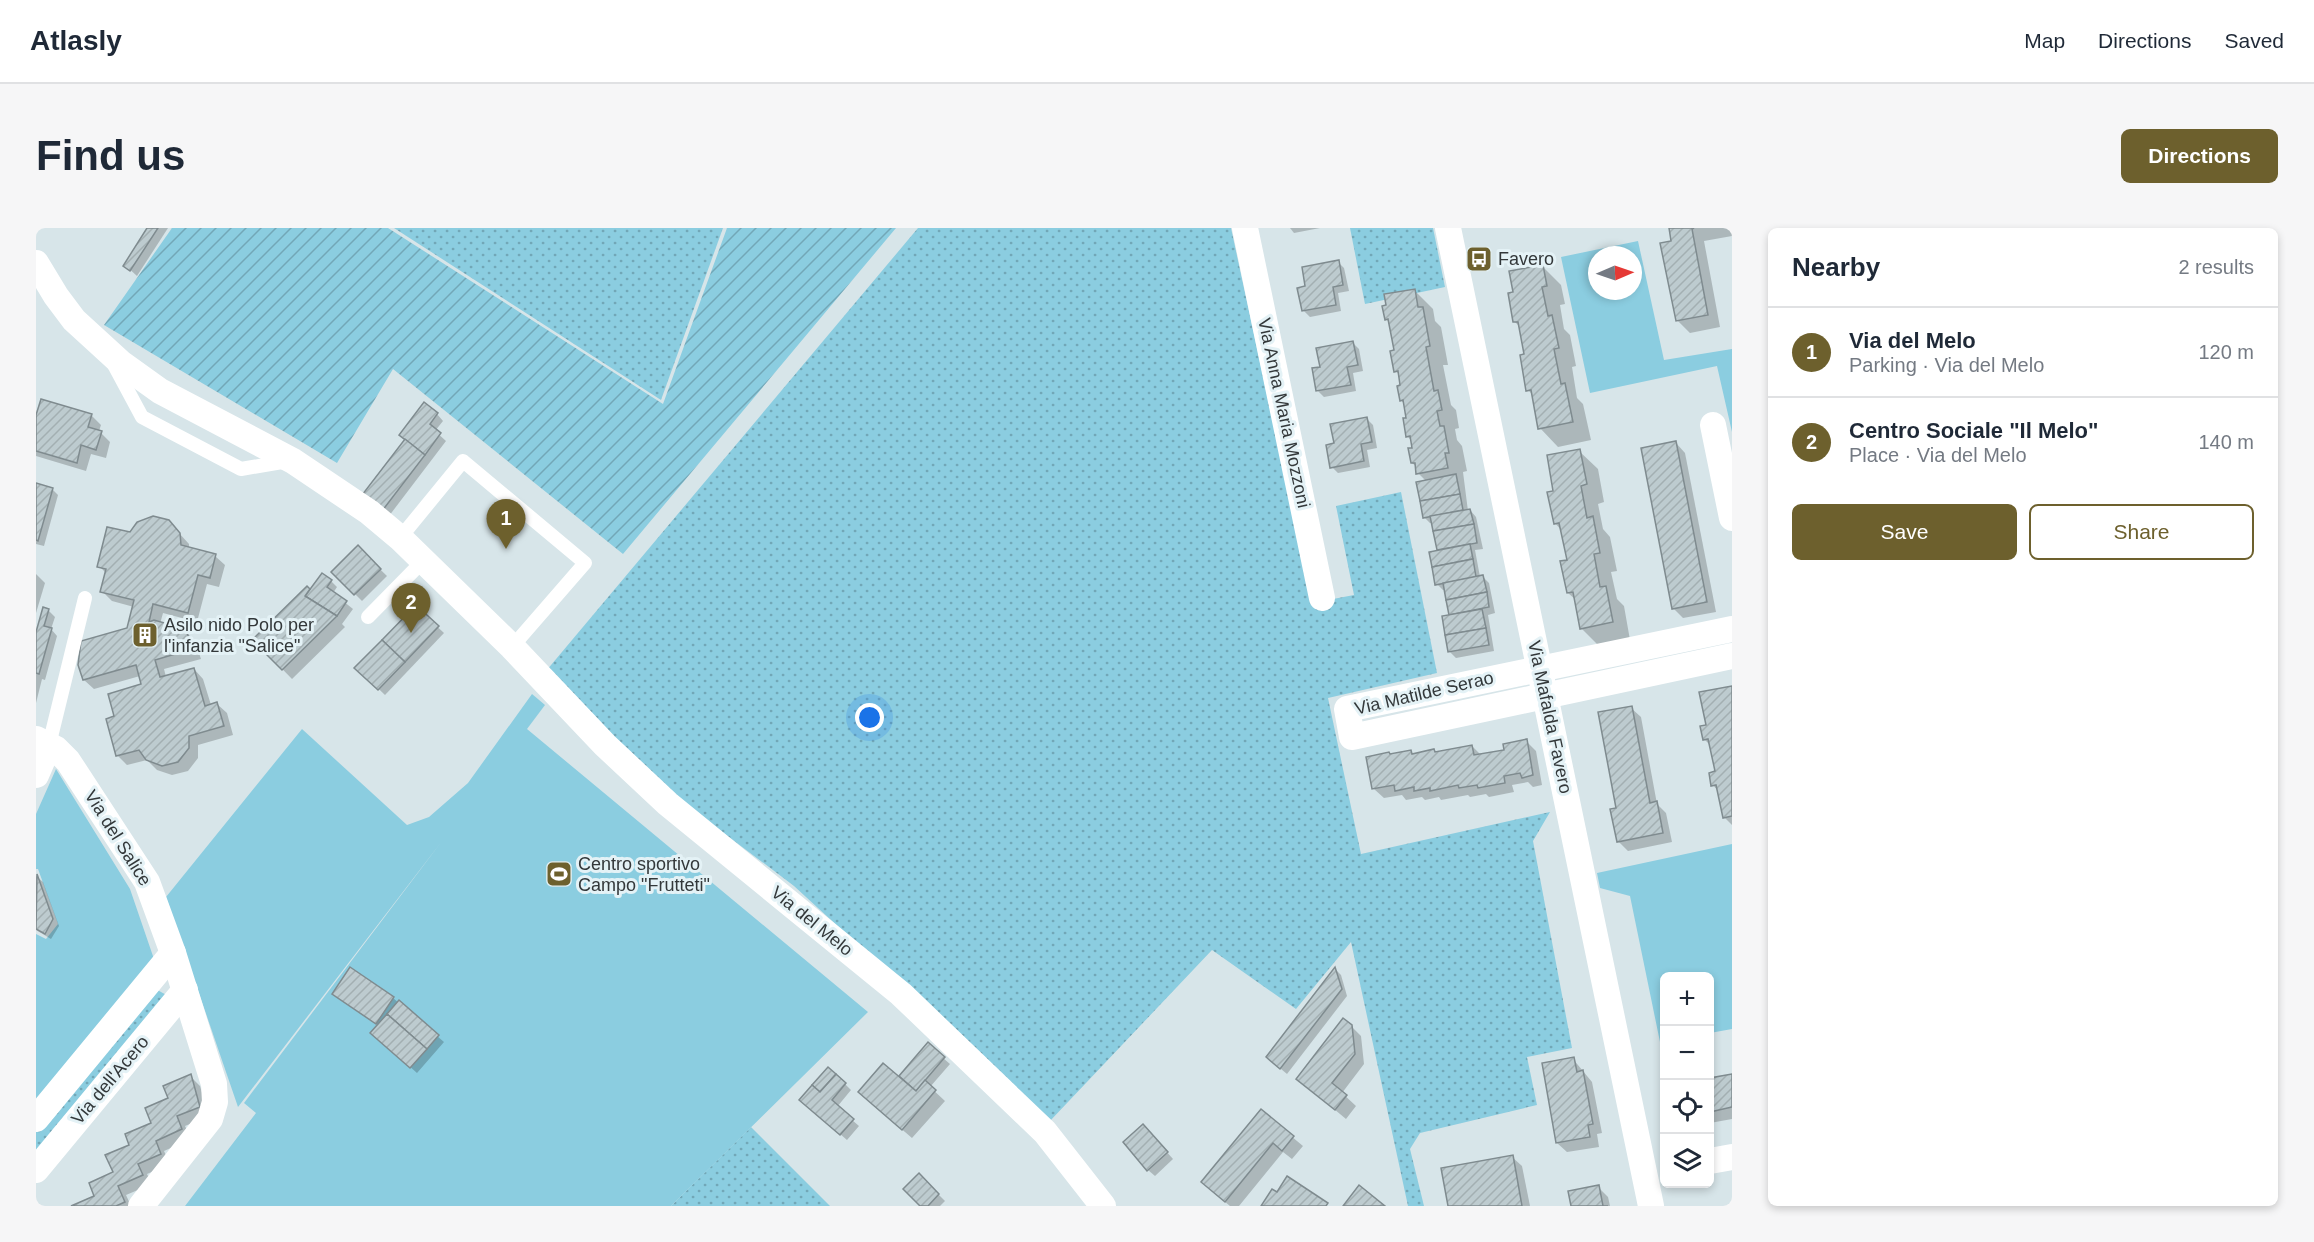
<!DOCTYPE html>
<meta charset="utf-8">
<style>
body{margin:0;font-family:Helvetica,sans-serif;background:#f6f6f7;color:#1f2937}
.controls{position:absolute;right:18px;bottom:18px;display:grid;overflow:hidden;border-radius:9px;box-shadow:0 3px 9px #0003}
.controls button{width:54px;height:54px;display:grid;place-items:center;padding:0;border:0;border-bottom:2px solid #e0e1e3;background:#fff;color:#1f2937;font:30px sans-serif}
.compass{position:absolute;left:1552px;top:18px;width:54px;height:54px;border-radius:50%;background:#fff;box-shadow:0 3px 9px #0003;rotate:88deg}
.you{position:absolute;left:834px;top:490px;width:21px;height:21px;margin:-15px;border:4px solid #fff;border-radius:50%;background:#1a73e8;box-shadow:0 0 0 9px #1a73e833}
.badge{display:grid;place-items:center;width:39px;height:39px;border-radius:50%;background:#6d602d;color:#fff;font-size:20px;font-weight:700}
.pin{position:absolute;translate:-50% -50px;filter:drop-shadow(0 2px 3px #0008)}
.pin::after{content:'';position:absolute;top:32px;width:21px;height:18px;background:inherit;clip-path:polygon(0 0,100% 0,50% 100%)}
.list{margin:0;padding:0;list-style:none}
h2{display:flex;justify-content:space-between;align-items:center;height:78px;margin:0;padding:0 24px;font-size:26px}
h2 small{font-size:20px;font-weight:400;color:#747a83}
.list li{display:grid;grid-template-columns:39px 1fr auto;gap:18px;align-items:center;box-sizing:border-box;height:90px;padding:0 24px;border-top:2px solid #e0e1e3}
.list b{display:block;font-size:22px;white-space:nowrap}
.list p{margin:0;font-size:20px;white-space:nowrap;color:#747a83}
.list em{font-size:20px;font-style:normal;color:#747a83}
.actions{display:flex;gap:12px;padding:18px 24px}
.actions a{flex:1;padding:14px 0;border:2px solid #6d602d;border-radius:9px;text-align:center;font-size:21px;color:#6d602d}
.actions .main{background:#6d602d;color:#fff}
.icon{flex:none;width:33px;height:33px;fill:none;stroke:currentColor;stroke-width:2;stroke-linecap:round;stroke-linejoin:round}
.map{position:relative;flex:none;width:1696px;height:978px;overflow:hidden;border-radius:9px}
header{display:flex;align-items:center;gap:36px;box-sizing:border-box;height:84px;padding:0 30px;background:#fff;border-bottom:2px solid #e0e1e3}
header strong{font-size:28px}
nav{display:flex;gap:33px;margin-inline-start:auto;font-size:21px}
.intro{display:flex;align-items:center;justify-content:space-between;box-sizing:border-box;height:144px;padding:0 36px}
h1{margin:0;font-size:42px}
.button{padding:15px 27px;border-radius:9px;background:#6d602d;color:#fff;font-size:21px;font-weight:700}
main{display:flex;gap:36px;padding:0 36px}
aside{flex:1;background:#fff;border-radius:9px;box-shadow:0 3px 9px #0003}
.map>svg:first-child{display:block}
</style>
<header>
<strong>Atlasly</strong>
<nav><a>Map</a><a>Directions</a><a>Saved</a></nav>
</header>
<div class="intro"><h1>Find us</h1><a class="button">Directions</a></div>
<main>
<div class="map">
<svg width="1696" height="978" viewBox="0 0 1696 978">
<defs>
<pattern id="grass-dots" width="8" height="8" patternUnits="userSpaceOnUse" patternTransform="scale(1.5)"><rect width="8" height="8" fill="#8bcde0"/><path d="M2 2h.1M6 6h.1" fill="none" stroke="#72a7b7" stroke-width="1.8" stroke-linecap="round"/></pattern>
<pattern id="garden-furrows" width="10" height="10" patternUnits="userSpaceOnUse" patternTransform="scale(1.5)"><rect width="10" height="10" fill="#8bcde0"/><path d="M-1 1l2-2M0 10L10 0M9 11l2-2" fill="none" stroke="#72a7b7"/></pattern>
<pattern id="building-hatch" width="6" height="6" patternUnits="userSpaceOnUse" patternTransform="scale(1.5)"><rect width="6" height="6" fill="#bdcbcf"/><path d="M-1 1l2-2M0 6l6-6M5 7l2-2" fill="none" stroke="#a3afb2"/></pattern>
</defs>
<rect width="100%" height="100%" fill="#d7e5e9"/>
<!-- grass -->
<g fill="url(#grass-dots)">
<polygon points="358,0 687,0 625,172"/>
<polygon points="882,0 1195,0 1276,375 1318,367 1300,278 1365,264 1401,445 1292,470 1325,626 1514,584 1497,613 1536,820 1491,829 1501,877 1384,905 1374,921 1388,978 1372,978 1315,714 1260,781 1176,722 1014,893 758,658 632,563 510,443"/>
<polygon points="1314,0 1397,0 1409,59 1329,76"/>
<polygon points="118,760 132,768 0,928 0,903"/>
<polygon points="715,899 794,978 635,978"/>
</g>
<!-- park -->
<g fill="#8bcde0" fill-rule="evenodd">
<path d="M1602 13 1628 132 1696 121V204L1681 138 1554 165 1525 29ZM1561 27H1597V63H1561Z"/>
<polygon points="496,466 509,477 491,501 832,784 635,978 149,978 220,885 208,875 406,613 202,879 130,669 266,501 371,597 393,589 432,555"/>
<polygon points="20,541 94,661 119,734 0,877 0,706 10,711 22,696 2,641 0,641 0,586"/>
<polygon points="1696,616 1696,801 1674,805 1674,748 1628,748 1628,813 1624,814 1594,668 1564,660 1561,645"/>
</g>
<!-- garden -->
<polygon fill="url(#garden-furrows)" points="136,0 352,0 627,176 691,0 860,0 587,326 357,141 301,235 68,97"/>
<!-- shadow -->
<g fill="#0003">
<polygon points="113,0 132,0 101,48 89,37"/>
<polygon points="1254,0 1284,0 1258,5"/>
<polygon points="1634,0 1696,0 1696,8 1668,13 1684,99 1654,105 1641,92 1637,14"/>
<polygon points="1302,34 1308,40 1313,63 1302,65 1305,83 1274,89 1267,82 1271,60"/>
<polygon points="1506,38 1525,57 1529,76 1524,77 1528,101 1534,107 1540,138 1536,139 1541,170 1547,176 1555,212 1522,219 1504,200 1498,168 1492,162 1490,128 1485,100 1479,94 1479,66"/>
<polygon points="1378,62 1397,81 1399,93 1405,99 1412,137 1407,137 1415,177 1420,182 1423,200 1419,201 1421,212 1426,218 1431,243 1427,244 1432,283 1434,282 1440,289 1447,321 1439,322 1444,349 1447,349 1453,355 1459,385 1452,387 1458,423 1420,430 1414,424 1407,390 1415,388 1410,362 1407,362 1401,356 1402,324 1397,295 1394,295 1388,289 1390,253 1382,245 1381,239 1376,235 1378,221 1376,213 1371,208 1372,191 1369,177 1365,172 1364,148 1360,143 1360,123 1355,95 1350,91"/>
<polygon points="1317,115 1323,121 1327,143 1317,145 1320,163 1288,169 1282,163 1286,140"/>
<polygon points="401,186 407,193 399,203 410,213 353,288 334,273"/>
<polygon points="55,187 65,197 63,203 74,214 70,230 55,226 50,243 0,228 0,193"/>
<polygon points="1331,191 1337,197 1341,220 1331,222 1334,239 1302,245 1296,239 1300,216"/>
<polygon points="1640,215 1649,225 1680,384 1647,390 1637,380"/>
<polygon points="1543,223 1562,241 1568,274 1562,276 1567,301 1574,309 1581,343 1575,344 1581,371 1588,378 1594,412 1563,418 1545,400 1540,372 1532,365 1532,333 1526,303 1519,295 1519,264"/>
<polygon points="0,256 16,261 22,267 8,318 0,316"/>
<polygon points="132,293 153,316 153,321 179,328 189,337 183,359 171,356 161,394 127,385 124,396 149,403 159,413 165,431 128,441 130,449 158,441 167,451 175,477 181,476 191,485 197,507 162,517 162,530 152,543 136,547 121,542 111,532 91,537 82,528 80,489 107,457 104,448 58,461 48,452 92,401 98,379 76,373 66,363 71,346 63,338 95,306"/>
<polygon points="322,320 351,348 326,373 297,344"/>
<polygon points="0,346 9,355 0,385"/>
<polygon points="295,353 301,359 297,365 317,381 306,396 309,399 256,451 218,412 271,360 274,363"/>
<polygon points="380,379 408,405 349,467 321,440"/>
<polygon points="12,382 19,389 15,401 21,408 9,452 6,451 0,475 0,410"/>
<polygon points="1696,459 1696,597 1688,589 1683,564 1677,557 1680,544 1676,519 1668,511 1672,498"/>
<polygon points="1595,480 1605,489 1621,576 1630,585 1636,614 1592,623 1582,613 1582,581"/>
<polygon points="1490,513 1500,523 1506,557 1497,559 1492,554 1476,557 1478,564 1453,569 1450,566 1434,569 1432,567 1405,572 1403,569 1389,572 1386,569 1370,572 1366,567 1348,570 1338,561 1355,528 1375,524 1378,527 1400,525 1436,518 1445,527 1470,523"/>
<polygon points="0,648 7,654 23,698 15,711 0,702"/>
<polygon points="1299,741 1305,747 1311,768 1251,846 1238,835"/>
<polygon points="298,766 357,770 408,814 381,845 343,811 343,798"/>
<polygon points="1315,798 1325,808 1328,836 1306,865 1320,878 1310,891 1262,851"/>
<polygon points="892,817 914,836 894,859 909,873 876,910 834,874 863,850"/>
<polygon points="1537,831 1556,854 1566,905 1561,906 1563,919 1531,924 1521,915"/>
<polygon points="1696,847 1696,891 1674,895 1674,852"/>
<polygon points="154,848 164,858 173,888 149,898 155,911 128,923 134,936 111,946 116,956 90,967 95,978 37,978 60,968 79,945 95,918 117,896 134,871"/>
<polygon points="809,856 815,862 801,879 823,898 811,912 772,878"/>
<polygon points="1225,883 1267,918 1256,931 1247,924 1203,978 1194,978 1177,964"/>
<polygon points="1113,904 1137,931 1119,948 1112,942"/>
<polygon points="1476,929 1486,938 1494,978 1413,978"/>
<polygon points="883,947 909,973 904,978 886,978"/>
<polygon points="1562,959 1572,969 1574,978 1536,978"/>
</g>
<!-- building -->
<g fill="url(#building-hatch)" stroke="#7f8b8f" stroke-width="1.5">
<polygon points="111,0 122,0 94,43 87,38"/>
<polygon points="1633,0 1658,0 1656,1 1672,87 1640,93 1624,15 1635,13"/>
<polygon points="1303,32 1307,57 1297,59 1300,77 1266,83 1261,60 1269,58 1266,39"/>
<polygon points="1507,37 1511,58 1506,59 1512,88 1516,87 1523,120 1518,121 1525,156 1529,155 1537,194 1502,201 1495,162 1490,163 1484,127 1488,126 1482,94 1477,94 1472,65 1477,64 1473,43"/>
<polygon points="1379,61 1382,79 1387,79 1394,118 1390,119 1398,163 1402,162 1406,182 1401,183 1404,198 1408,198 1413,225 1409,225 1412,240 1380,246 1379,235 1375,235 1372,220 1376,220 1374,208 1370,209 1367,190 1370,190 1367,172 1364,173 1361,158 1364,157 1362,143 1358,144 1354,123 1358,122 1352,91 1349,92 1346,78 1350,77 1348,66"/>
<polygon points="1317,113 1322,137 1311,139 1315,157 1280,163 1276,140 1284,139 1280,120"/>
<polygon points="5,171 56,186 52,199 66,203 60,222 45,217 41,235 0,223 0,187"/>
<polygon points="388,174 402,185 394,196 405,205 389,227 363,207"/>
<polygon points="1331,189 1336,214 1325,216 1328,233 1294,240 1290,217 1298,215 1294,196"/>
<polygon points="369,211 389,227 346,283 326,267"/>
<polygon points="1640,213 1671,374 1636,381 1605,220"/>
<polygon points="1544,221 1551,256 1545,258 1551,290 1557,288 1564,325 1558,326 1564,359 1570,358 1577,394 1544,401 1537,364 1531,365 1524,333 1531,332 1523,295 1518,296 1511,264 1517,263 1511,227"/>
<polygon points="1420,246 1424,266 1384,273 1380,254"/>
<polygon points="0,255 17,260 2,313 0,312"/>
<polygon points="1424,266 1427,282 1387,290 1384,273"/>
<polygon points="1434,281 1438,296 1397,303 1394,288"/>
<polygon points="117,288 133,292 144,305 145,317 180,326 174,350 162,347 152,385 117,376 113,394 118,392 150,401 156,421 119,432 124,449 158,440 169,478 181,474 188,498 153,508 153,520 142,534 126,538 110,532 103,522 80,528 70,491 78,488 72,466 105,456 100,437 47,452 42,437 45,413 91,400 98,372 64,364 70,341 61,339 71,299 94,304 101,294"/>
<polygon points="1438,296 1441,315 1401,322 1397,303"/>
<polygon points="1434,316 1437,331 1396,339 1393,324"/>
<polygon points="322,317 345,341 318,367 295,344"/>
<polygon points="1437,331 1440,349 1399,357 1396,339"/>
<polygon points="286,345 296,352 291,359 311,373 301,388 269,368"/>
<polygon points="1447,347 1451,364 1410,372 1407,355"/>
<polygon points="271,358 274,361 269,368 301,388 246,442 216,412"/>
<polygon points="1451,364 1453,379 1413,387 1410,372"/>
<polygon points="380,377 403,398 369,434 346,412"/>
<polygon points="7,379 13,381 8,398 16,400 3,446 0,445 0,404"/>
<polygon points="1446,381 1450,400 1409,407 1406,388"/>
<polygon points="1450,400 1453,417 1412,424 1409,407"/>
<polygon points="346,412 369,434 342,462 318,440"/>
<polygon points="1696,458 1696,588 1687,590 1680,557 1675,558 1673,545 1679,543 1672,511 1667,512 1664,498 1670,497 1663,464"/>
<polygon points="1596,478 1614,575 1621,573 1627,605 1581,614 1574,581 1580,580 1562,484"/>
<polygon points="1491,511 1497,547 1486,550 1484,545 1468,548 1469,555 1442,560 1441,557 1423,560 1422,557 1394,563 1394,560 1378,563 1378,559 1359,563 1358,557 1336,561 1330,529 1353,524 1354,526 1375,522 1376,526 1398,521 1399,524 1436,517 1438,527 1468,522 1467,516"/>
<polygon points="1,646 17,691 9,706 0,701"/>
<polygon points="314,739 358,769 340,796 296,766"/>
<polygon points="1299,739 1306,761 1244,841 1230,829"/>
<polygon points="363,772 403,807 391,821 351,786"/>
<polygon points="351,786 391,821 374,840 334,805"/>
<polygon points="1307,790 1316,797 1319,826 1296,855 1311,867 1299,882 1260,851"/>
<polygon points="892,814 909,829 880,863 863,848"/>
<polygon points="1538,829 1541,844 1547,842 1557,896 1552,897 1554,909 1520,915 1506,835"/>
<polygon points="847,835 880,863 889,852 900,862 866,902 822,864"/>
<polygon points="792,839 800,846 784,864 776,857"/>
<polygon points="155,846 164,879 141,888 146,901 120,913 125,926 102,936 107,947 82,958 89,974 80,978 35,978 58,968 53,955 77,944 69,927 93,917 89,906 115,895 109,880 132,870 127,858"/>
<polygon points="800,846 810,855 796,872 818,891 804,907 763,872 776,857 784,864"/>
<polygon points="1696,846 1696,879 1674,884 1674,850"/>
<polygon points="1225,881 1258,908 1246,923 1237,915 1189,974 1165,954"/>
<polygon points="1107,896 1132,924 1111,943 1087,914"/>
<polygon points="1477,927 1486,978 1412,978 1405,940"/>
<polygon points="883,945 903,966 892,978 884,978 867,961"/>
<polygon points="1251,948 1292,975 1290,978 1225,978 1236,961 1241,964"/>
<polygon points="1323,957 1349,978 1307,978"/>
<polygon points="1563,957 1567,978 1572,978 1535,978 1532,963"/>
</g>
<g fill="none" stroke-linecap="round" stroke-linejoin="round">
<!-- service -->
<g stroke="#fff" stroke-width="14">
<polyline points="77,135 106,189 205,241 252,233"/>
<polyline points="364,310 427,233 549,335 476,419"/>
<polyline points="332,389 388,332"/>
<polyline points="13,517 49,370"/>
</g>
<!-- minor -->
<g stroke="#fff" stroke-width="26">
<polyline points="1209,0 1286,370"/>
<polyline points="1412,0 1615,978"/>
<polyline points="0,35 20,68 38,92 85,135 124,163 257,233 333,284 364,310 476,419 569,517 632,576 865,766 1009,904 1067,978"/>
<polyline points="1677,197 1696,290"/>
<polyline points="1696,401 1311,481 1316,509 1696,428"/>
<polyline points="0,511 20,521 32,533 111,654 137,725 178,856 179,874 174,891 105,978"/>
<polyline points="0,547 13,517"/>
<polyline points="0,891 137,725"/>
<polyline points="1674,933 1696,929"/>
<polyline points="0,942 149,762"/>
</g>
</g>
<!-- icons -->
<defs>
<g id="bus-square" transform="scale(1.35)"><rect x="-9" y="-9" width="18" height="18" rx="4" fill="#6d602d" stroke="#e4f2f6"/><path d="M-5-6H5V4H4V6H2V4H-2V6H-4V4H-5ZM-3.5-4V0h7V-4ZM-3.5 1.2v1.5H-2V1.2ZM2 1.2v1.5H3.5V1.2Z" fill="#fff"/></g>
<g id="building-square" transform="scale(1.35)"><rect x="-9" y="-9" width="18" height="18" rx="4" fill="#6d602d" stroke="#e4f2f6"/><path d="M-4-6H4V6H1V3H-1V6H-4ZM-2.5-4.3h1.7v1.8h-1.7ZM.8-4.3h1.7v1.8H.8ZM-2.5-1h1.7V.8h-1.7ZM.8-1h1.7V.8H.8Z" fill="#fff"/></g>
<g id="stadium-square" transform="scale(1.35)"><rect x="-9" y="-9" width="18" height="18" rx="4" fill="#6d602d" stroke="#e4f2f6"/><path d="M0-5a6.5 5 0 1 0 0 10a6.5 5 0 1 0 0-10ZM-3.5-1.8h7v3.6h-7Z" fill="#fff"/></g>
</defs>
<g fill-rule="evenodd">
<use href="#bus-square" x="1443" y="31"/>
<use href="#building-square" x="109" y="407"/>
<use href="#stadium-square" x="523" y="646"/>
</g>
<g text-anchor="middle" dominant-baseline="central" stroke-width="6" stroke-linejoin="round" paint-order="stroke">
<!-- poi labels -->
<g font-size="18" fill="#33383a" stroke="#e4f2f6" text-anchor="start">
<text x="1462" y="31">Favero</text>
<text x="128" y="397">Asilo nido Polo per<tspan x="128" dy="21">l'infanzia "Salice"</tspan></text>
<text x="542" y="636">Centro sportivo<tspan x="542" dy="21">Campo "Frutteti"</tspan></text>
</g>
<!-- street labels -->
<g font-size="18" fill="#33383a" stroke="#e4f2f6">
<text transform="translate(1248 185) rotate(78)">Via Anna Maria Mozzoni</text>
<text transform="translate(1388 465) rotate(-13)">Via Matilde Serao</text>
<text transform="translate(1514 489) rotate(78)">Via Mafalda Favero</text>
<text transform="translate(82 610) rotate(58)">Via del Salice</text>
<text transform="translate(776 693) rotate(39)">Via del Melo</text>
<text transform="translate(74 852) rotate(-50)">Via dell'Acero</text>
</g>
</g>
</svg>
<div class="controls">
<button>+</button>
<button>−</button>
<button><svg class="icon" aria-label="locate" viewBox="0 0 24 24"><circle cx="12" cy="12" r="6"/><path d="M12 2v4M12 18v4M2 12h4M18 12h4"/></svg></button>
<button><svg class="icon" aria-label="layers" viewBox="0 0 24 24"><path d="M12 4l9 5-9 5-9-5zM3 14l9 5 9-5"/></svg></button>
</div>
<svg class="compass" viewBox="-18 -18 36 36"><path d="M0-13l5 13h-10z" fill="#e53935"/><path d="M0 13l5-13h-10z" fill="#747a83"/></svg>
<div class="you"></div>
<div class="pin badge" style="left:470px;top:321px">1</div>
<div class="pin badge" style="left:375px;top:405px">2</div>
</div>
<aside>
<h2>Nearby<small>2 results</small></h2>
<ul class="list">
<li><span class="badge">1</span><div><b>Via del Melo</b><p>Parking · Via del Melo</p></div><em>120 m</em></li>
<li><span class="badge">2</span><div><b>Centro Sociale &quot;Il Melo&quot;</b><p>Place · Via del Melo</p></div><em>140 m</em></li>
</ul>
<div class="actions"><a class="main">Save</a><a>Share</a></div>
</aside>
</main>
